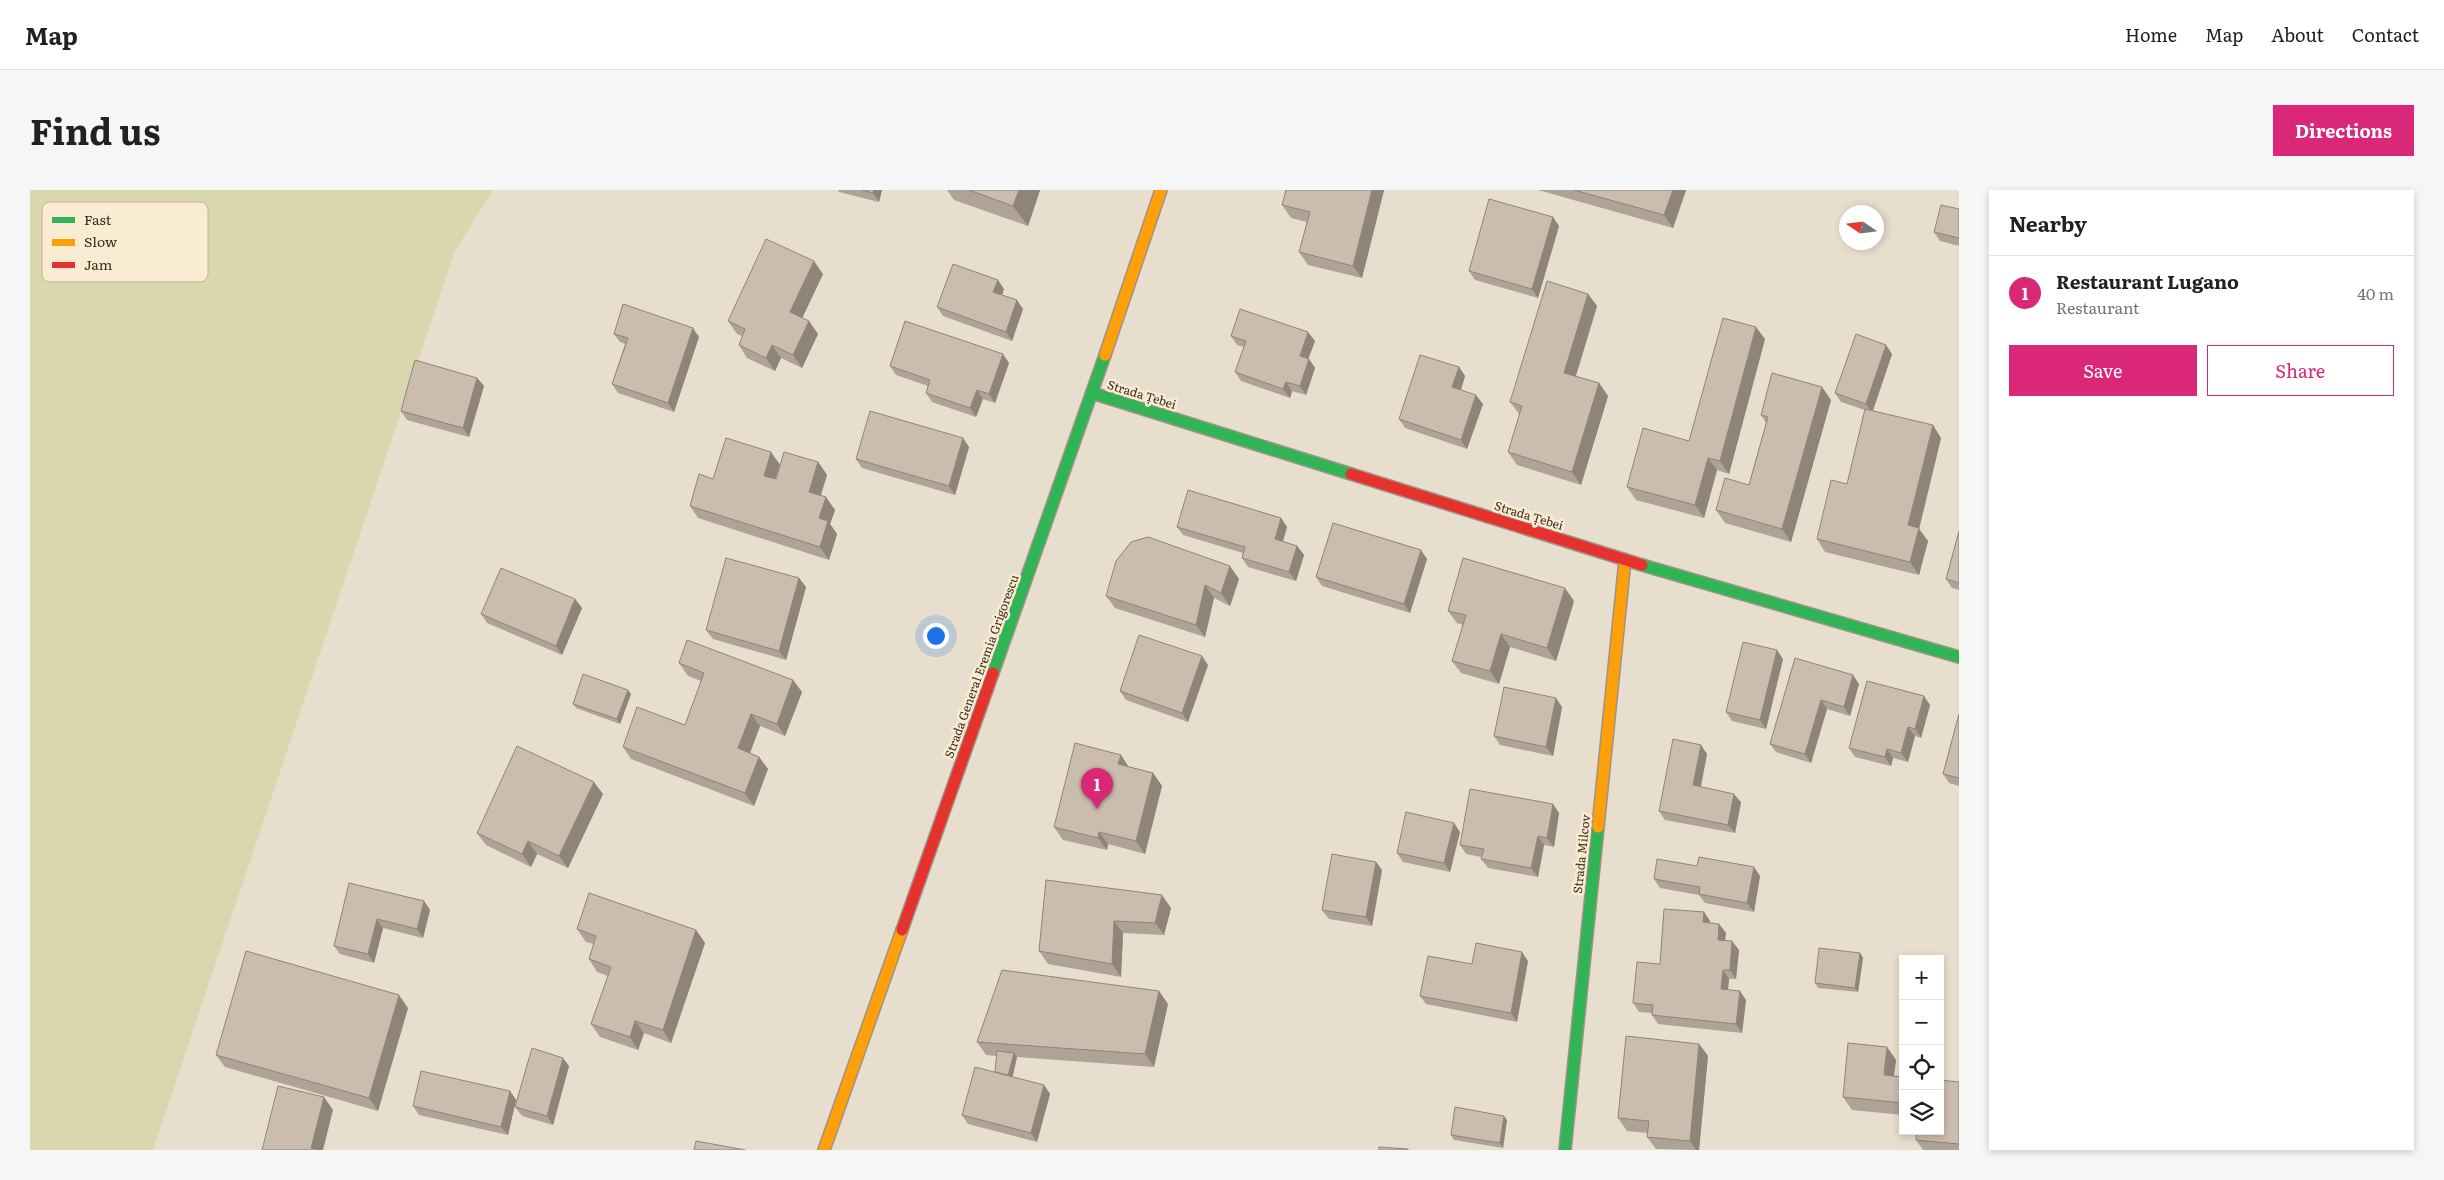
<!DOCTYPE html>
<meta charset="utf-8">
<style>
body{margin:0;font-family:Literata,serif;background:#f6f6f6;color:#202124}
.controls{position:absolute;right:15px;bottom:15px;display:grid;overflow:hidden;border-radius:0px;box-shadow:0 2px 8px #0003}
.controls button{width:45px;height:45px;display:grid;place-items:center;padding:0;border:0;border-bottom:1px solid #e0e0e0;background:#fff;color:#202124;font:25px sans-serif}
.compass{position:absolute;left:1809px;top:15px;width:45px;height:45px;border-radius:50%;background:#fff;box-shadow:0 2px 8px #0003;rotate:283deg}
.you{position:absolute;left:905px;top:445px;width:18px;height:18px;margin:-12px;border:4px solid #fff;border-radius:50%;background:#1a73e8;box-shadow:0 0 0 8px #1a73e833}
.badge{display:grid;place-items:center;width:32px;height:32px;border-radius:50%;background:#db2777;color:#fff;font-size:16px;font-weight:700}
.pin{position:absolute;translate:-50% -41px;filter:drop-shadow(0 1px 2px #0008)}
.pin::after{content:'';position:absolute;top:26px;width:18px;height:15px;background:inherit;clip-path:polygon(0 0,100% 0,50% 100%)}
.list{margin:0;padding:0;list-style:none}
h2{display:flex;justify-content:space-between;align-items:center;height:65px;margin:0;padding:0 20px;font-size:21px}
h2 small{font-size:16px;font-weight:400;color:#757577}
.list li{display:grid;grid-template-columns:32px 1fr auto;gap:15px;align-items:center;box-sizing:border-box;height:75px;padding:0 20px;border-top:1px solid #e0e0e0}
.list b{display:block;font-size:19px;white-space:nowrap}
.list p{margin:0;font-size:16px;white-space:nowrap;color:#757577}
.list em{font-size:16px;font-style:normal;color:#757577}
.actions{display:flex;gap:10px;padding:15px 20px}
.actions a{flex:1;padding:11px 0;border:1px solid #db2777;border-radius:0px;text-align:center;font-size:18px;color:#db2777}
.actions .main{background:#db2777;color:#fff}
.icon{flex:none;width:28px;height:28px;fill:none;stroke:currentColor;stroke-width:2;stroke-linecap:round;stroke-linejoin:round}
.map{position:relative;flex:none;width:1929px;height:960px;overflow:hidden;border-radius:0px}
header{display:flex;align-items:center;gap:30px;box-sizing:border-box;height:70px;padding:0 25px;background:#fff;border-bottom:1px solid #e0e0e0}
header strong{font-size:24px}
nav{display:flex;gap:28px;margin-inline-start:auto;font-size:18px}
.intro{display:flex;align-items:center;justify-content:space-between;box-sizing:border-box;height:120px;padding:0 30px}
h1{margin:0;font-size:35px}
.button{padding:12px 22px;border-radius:0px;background:#db2777;color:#fff;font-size:18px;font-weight:700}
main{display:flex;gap:30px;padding:0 30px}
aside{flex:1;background:#fff;border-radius:0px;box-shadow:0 2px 8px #0003}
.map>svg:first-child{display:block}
</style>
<header>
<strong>Map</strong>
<nav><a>Home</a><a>Map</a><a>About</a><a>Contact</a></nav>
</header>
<div class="intro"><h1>Find us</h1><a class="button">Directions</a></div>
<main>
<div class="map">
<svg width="1929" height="960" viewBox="0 0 1929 960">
<rect width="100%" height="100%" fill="#e8decd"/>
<!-- green -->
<polygon fill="#dad7ae" points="0,0 463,0 425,61 123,960 0,960"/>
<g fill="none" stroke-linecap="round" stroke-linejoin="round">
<!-- fast casing -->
<g stroke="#9d9386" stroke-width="14">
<g id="fast">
<polyline points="1062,203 1321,284"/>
<polyline points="1612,375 1929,467"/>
<polyline points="963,483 1075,165"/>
<polyline points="1535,960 1568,637"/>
</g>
</g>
<!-- slow casing -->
<g stroke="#9d9386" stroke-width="14">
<g id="slow">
<polyline points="1075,165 1131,0"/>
<polyline points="1568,637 1595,370"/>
<polyline points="794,960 872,740"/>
</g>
</g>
<!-- jam casing -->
<g stroke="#9d9386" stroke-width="14">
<g id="jam">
<polyline points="1321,284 1612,375"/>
<polyline points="872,740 963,483"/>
</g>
</g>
<!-- fast -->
<use href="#fast" stroke="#30b455" stroke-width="11"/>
<!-- slow -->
<use href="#slow" stroke="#ff9f0a" stroke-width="11"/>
<!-- jam -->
<use href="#jam" stroke="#e5322d" stroke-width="11"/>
</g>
<!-- wall -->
<g fill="#afa296">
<polygon points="808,0 852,0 849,12 809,2"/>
<polygon points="917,0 1010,0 998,36 924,10"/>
<polygon points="1256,0 1354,0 1332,88 1278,75 1269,62 1277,32 1261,28 1252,15"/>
<polygon points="1508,0 1656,0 1643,38"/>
<polygon points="1929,19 1929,56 1910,51 1904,42"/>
<polygon points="1529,36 1508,108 1445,90 1439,81"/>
<polygon points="793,84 772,128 788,144 772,178 751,168 745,181 717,168 709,155 712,146 707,144 698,131"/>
<polygon points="974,99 972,105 993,119 982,151 913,126 907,117"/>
<polygon points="1558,104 1567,116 1546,186 1569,193 1578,206 1551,295 1487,275 1478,262 1490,225 1480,212"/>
<polygon points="584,144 669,147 644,222 588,203 582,194 595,154 590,152"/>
<polygon points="1201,146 1285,151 1278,169 1285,178 1276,205 1262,201 1260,208 1211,191 1205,182 1214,157 1207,155"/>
<polygon points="1735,149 1699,284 1687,280 1674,328 1606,310 1597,297 1659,251"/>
<polygon points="1862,164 1843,221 1911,248 1889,339 1898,351 1889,385 1795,362 1787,349 1817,294 1835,220 1811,212 1805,203"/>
<polygon points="979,173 965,213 953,209 946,227 902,212 896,203 898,196 866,185 860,176"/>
<polygon points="1429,177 1435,186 1431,200 1453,214 1437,259 1375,238 1369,229"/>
<polygon points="447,188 454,196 439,247 377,230 371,221"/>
<polygon points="1801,210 1761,352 1695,333 1686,320 1719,295 1736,233 1731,225"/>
<polygon points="939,257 925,305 832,278 826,269"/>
<polygon points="741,262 750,275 745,289 788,272 797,285 791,305 805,320 800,334 807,344 799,370 668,328 660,316 683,289"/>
<polygon points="1251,328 1257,337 1253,351 1267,356 1274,365 1266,391 1218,377 1212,368 1213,363 1153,345 1147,337"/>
<polygon points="1929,341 1929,400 1922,398 1916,389"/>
<polygon points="1397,369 1380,423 1292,396 1286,387"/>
<polygon points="769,388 776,397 756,470 683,449 676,440"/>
<polygon points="1209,389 1200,416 1184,408 1175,447 1085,418 1076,406"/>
<polygon points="545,409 552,418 532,465 457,433 451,424"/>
<polygon points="1544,411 1526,471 1480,457 1469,494 1431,483 1422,471 1433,435 1427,433 1418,421"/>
<polygon points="1765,468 1829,494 1820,526 1797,519 1781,573 1746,562 1740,554"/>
<polygon points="1753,469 1736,539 1702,531 1696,522"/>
<polygon points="649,473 763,490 772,502 755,546 730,536 720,563 729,567 738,579 724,616 601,569 593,557 655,535 671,491 658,486"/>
<polygon points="1178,475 1158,532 1096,510 1090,501"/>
<polygon points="598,500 601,504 590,534 546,518 543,514"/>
<polygon points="1900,515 1891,548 1885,546 1878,572 1863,568 1861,576 1825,567 1819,558"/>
<polygon points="1532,517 1523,566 1470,555 1464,546"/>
<polygon points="1929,524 1929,596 1919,593 1913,584"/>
<polygon points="1677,564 1671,597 1711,612 1705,643 1635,630 1629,621"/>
<polygon points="1091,565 1099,577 1123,583 1132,596 1115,664 1078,654 1077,660 1033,650 1024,637"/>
<polygon points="573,604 538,678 507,664 501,677 456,655 447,643"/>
<polygon points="1523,614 1529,623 1524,657 1514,655 1508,687 1458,678 1451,669 1452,667 1436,664 1430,655"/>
<polygon points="1430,642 1420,682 1373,672 1367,663"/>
<polygon points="1346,672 1352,680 1342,736 1299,729 1292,720"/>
<polygon points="1667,676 1730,686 1724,722 1675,713 1669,705 1630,698 1624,689"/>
<polygon points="1016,690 1141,718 1134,745 1093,743 1091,787 1018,774 1009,761"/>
<polygon points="319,693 394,711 400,720 393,748 353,738 344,773 310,764 304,756"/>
<polygon points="1674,722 1680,731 1680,733 1689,734 1696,743 1695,750 1709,760 1706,789 1699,789 1698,800 1716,810 1712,843 1628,834 1622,825 1622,823 1609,822 1603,813"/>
<polygon points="547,739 666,740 675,753 641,853 614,843 608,860 570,847 561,834 578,786 567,782 559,769 564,754 556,752"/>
<polygon points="1830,763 1833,768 1828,802 1788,798 1785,793"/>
<polygon points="1498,771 1487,832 1396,814 1390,806 1442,774"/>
<polygon points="1138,814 1124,877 987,867 982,887 1014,895 1020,904 1007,952 938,934 932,925 965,882 967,866 956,865 947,852"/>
<polygon points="378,818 348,921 195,877 186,865"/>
<polygon points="1669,854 1678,866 1669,960 1626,959 1617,947 1618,943 1597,941 1588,928"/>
<polygon points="1857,857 1866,870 1864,886 1873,887 1873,925 1822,920 1813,907"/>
<polygon points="539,876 523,935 492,926 485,917"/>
<polygon points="1929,892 1929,960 1893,960 1886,950"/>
<polygon points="480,901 486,910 478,945 389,925 383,916"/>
<polygon points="1477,930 1473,958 1424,950 1421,945"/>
</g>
<!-- shaded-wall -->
<g fill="#8f847a">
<polygon points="844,0 852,0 849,12 843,3"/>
<polygon points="989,0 1010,0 998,36 983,16"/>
<polygon points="1342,0 1354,0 1332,88 1323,76"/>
<polygon points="1643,0 1656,0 1643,38 1634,25"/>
<polygon points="1523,27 1529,36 1508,108 1502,99"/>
<polygon points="784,71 793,84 769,135 760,122"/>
<polygon points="968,90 974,99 970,110 963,102"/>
<polygon points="1558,104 1567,116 1543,195 1534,183"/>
<polygon points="987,110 993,119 982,151 976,142"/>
<polygon points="779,131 788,144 772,178 763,165"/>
<polygon points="1726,137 1735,149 1699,284 1690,271"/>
<polygon points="663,138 669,147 644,222 638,213"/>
<polygon points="1278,142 1285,151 1276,175 1270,166"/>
<polygon points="742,155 751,168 745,181 736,168"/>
<polygon points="1856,155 1862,164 1842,223 1836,214"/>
<polygon points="973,164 979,173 965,213 959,204"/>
<polygon points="1279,169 1285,178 1276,205 1270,196"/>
<polygon points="1429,177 1435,186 1429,206 1422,197"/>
<polygon points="447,188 454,196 439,247 433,238"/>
<polygon points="1256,192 1262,201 1260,208 1253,199"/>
<polygon points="1569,193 1578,206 1551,295 1542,282"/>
<polygon points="1792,197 1801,210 1761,352 1752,339"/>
<polygon points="947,200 953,209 946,227 940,218"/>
<polygon points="1446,205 1453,214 1437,259 1431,250"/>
<polygon points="1903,235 1911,248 1889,339 1898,351 1889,385 1880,372 1878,335"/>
<polygon points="933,248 939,257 925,305 919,296"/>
<polygon points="741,262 750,275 742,298 734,286"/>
<polygon points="1678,268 1687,280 1674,328 1665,315"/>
<polygon points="788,272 797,285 788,314 779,302"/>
<polygon points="796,307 805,320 800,334 807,344 799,370 790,357 789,328"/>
<polygon points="1251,328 1257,337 1251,358 1245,349"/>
<polygon points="1267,356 1274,365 1266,391 1259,382"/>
<polygon points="1391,360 1397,369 1380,423 1374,414"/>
<polygon points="1200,376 1209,389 1200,416 1191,403"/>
<polygon points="769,388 776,397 756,470 749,461"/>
<polygon points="1175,395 1184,408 1175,447 1166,435"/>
<polygon points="1535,398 1544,411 1526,471 1517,458"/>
<polygon points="545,409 552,418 532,465 526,456"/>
<polygon points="1471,444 1480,457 1469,494 1460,481"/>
<polygon points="1747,460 1753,469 1736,539 1730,530"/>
<polygon points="1172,466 1178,475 1158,532 1152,523"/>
<polygon points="1823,485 1829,494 1820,526 1814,517"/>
<polygon points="763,490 772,502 755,546 747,534"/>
<polygon points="598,500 601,504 590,534 587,529"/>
<polygon points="1894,506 1900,515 1891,548 1885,539"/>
<polygon points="1526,508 1532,517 1523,566 1516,557"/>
<polygon points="1791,510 1797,519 1781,573 1775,564"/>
<polygon points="721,524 730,536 717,571 708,558"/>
<polygon points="1878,537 1885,546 1878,572 1871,563"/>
<polygon points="1671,555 1677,564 1669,604 1663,595"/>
<polygon points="1857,559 1863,568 1861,576 1855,567"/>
<polygon points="1091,565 1099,578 1088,574"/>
<polygon points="729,567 738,579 724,616 715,603"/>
<polygon points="1123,583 1132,596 1115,664 1106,651"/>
<polygon points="564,592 573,604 538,678 529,666"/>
<polygon points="1704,604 1711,612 1705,643 1698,635"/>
<polygon points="1523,614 1529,623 1524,657 1517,648"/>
<polygon points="1424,633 1430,642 1420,682 1414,673"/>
<polygon points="1069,642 1078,654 1077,660 1068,648"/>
<polygon points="1508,646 1514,655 1508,687 1501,678"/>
<polygon points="498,651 507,664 501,677 492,664"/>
<polygon points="1346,672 1352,680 1342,736 1336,727"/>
<polygon points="1724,677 1730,686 1724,722 1717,713"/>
<polygon points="1132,705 1141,718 1134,745 1125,733"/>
<polygon points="394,711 400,720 393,748 387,739"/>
<polygon points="1674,722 1680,731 1679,741 1673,732"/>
<polygon points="347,729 353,738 344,773 338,764"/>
<polygon points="1084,731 1093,743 1091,787 1082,774"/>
<polygon points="1689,734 1696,743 1694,759 1688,750"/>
<polygon points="666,740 675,753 641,853 633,840"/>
<polygon points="1702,751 1709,760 1706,789 1700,780"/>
<polygon points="1492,762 1498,771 1487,832 1481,823"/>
<polygon points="1830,763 1833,768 1828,802 1825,798"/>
<polygon points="1693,780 1699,789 1697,808 1691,799"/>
<polygon points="1129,801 1138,814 1124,877 1115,864"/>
<polygon points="1710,801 1716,810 1712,843 1706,834"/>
<polygon points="369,805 378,818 348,921 339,908"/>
<polygon points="605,831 614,843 608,860 600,847"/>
<polygon points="1669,854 1678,866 1669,960 1666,960 1660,951"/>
<polygon points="1857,857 1866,870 1862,898 1854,885"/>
<polygon points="984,863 987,867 981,894 978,889"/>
<polygon points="533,868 539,876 523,935 517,926"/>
<polygon points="1014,895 1020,904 1007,952 1001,943"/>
<polygon points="480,901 486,910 478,945 471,937"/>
<polygon points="294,907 303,920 293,960 283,960 281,958"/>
<polygon points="1474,926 1477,930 1473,958 1470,953"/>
</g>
<!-- building -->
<g fill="#ccbcae" stroke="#8f847a">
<polygon points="832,0 844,0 843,3"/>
<polygon points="939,0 989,0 983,16"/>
<polygon points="1256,0 1342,0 1323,76 1269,62 1280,22 1252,15"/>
<polygon points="1544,0 1643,0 1634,25"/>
<polygon points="1459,9 1523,27 1502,99 1439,81"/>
<polygon points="1911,15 1929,19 1929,48 1904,42"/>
<polygon points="736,49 784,71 760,122 779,131 763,165 742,155 736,168 709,155 715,139 698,131"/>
<polygon points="923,74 968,90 963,102 987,110 976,142 907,117"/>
<polygon points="1517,91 1558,104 1534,183 1569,193 1542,282 1478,262 1492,216 1480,212"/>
<polygon points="593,114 663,138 638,213 582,194 598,148 584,144"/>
<polygon points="1210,119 1278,142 1270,166 1279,169 1270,196 1256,192 1253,199 1205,182 1216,151 1201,146"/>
<polygon points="1693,128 1726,137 1690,271 1678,268 1665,315 1597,297 1613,238 1659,251"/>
<polygon points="875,131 973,164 959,204 947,200 940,218 896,203 900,190 860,176"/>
<polygon points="1826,144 1856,155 1836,214 1805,203"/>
<polygon points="1390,165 1429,177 1422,197 1446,205 1431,250 1369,229"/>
<polygon points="385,170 447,188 433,238 371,221"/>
<polygon points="1742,183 1792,197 1752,339 1686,320 1695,288 1719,295 1738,227 1731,225"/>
<polygon points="1835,219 1903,235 1878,335 1889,338 1880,372 1787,349 1801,290 1817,294"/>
<polygon points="840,221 933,248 919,296 826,269"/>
<polygon points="696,248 741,262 734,286 746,289 754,262 788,272 779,302 796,307 789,328 798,331 790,357 660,316 669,284 683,289"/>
<polygon points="1158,300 1251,328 1245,349 1267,356 1259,382 1212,368 1215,357 1147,337"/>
<polygon points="1303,333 1391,360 1374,414 1286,387"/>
<polygon points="1929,341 1929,393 1916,389"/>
<polygon points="1118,347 1200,376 1191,403 1175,395 1166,435 1076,406 1086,371 1101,352"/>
<polygon points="696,368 769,388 749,461 676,440"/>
<polygon points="1433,368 1535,398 1517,458 1471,444 1460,481 1422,471 1436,425 1418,421"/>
<polygon points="471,378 545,409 526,456 451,424"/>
<polygon points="1109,445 1172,466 1152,523 1090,501"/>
<polygon points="657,450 763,490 747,534 721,524 708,558 729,567 715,603 593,557 607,517 655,535 674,483 649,473"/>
<polygon points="1713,452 1747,460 1730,530 1696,522"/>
<polygon points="1765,468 1823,485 1814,517 1791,510 1775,564 1740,554"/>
<polygon points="553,484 598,500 587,529 543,514"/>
<polygon points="1837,491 1894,506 1885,539 1878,537 1871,563 1857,559 1855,567 1819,558"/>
<polygon points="1474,497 1526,508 1516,557 1464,546"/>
<polygon points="1929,524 1929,588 1913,584"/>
<polygon points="1643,549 1671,555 1663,595 1704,604 1698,635 1629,621"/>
<polygon points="1045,553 1091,565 1088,574 1123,583 1106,651 1069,642 1068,648 1024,637"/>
<polygon points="487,556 564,592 529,666 498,651 492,664 447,643"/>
<polygon points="1440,599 1523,614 1517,648 1508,646 1501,678 1451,669 1454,659 1430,655"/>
<polygon points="1376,622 1424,633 1414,673 1367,663"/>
<polygon points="1302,664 1346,672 1336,727 1292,720"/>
<polygon points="1669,667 1724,677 1717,713 1669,704 1670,697 1624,689 1627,669 1667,676"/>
<polygon points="1016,690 1132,705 1125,733 1084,731 1082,774 1009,761"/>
<polygon points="319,693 394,711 387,739 347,729 338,764 304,756"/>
<polygon points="559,703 666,740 633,840 605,831 600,847 561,834 581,777 559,769 566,746 547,739"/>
<polygon points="1634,719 1674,722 1673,732 1689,734 1688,750 1702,751 1700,780 1693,780 1691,799 1710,801 1706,834 1622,825 1623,815 1603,813 1607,772 1630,774"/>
<polygon points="1446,753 1492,762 1481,823 1390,806 1398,766 1442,774"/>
<polygon points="1789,758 1830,763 1825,798 1785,793"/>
<polygon points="216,761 369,805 339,908 186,865"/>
<polygon points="972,780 1129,801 1115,864 947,852"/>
<polygon points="1596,846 1669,854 1660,951 1617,947 1619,931 1588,928"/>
<polygon points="1818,853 1857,857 1854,885 1873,887 1873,913 1813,907"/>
<polygon points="502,858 533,868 517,926 485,917"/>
<polygon points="967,861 984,863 978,885 965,882"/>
<polygon points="945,877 1014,895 1001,943 932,925"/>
<polygon points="391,881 480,901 471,937 383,916"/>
<polygon points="1910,890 1929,892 1929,954 1886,950 1887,941 1910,941"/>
<polygon points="248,896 294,907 281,958 291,960 232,960"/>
<polygon points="1425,917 1474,926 1470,953 1421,945"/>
<polygon points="666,951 715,960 664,960"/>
<polygon points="1349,957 1378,959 1378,960 1349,960"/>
</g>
<g text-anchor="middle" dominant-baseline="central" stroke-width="5" stroke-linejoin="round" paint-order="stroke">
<!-- street labels -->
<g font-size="12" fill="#3d2b1d" stroke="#f9ecd3">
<text transform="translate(1112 204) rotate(17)">Strada Țebei</text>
<text transform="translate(1499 325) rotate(17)">Strada Țebei</text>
<text transform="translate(951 476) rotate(-70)">Strada General Eremia Grigorescu</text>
<text transform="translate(1551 664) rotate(-84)">Strada Milcov</text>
</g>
</g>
<!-- legend -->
<rect x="12" y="12" width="166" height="80" rx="8" fill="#f9ecd3" stroke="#c1b29c" stroke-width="1"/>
<rect x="22" y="27" width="23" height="6" fill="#30b455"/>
<rect x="22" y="49" width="23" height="7" fill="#ff9f0a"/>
<rect x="22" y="72" width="23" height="6" fill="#e5322d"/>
<g font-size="14" fill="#3d2b1d">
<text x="54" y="35">Fast</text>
<text x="54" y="57">Slow</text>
<text x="54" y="80">Jam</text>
</g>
</svg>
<div class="controls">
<button>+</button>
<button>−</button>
<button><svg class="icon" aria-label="locate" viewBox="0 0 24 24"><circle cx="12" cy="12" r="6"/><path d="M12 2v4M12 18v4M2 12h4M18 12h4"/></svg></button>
<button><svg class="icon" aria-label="layers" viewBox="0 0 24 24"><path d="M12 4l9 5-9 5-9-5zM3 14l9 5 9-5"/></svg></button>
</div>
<svg class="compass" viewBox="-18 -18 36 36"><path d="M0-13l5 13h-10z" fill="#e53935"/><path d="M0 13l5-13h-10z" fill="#757577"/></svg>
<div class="you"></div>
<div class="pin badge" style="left:1067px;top:619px">1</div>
</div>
<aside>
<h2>Nearby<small></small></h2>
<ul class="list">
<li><span class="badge">1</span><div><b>Restaurant Lugano</b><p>Restaurant</p></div><em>40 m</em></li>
</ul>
<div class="actions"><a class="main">Save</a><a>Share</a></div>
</aside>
</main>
